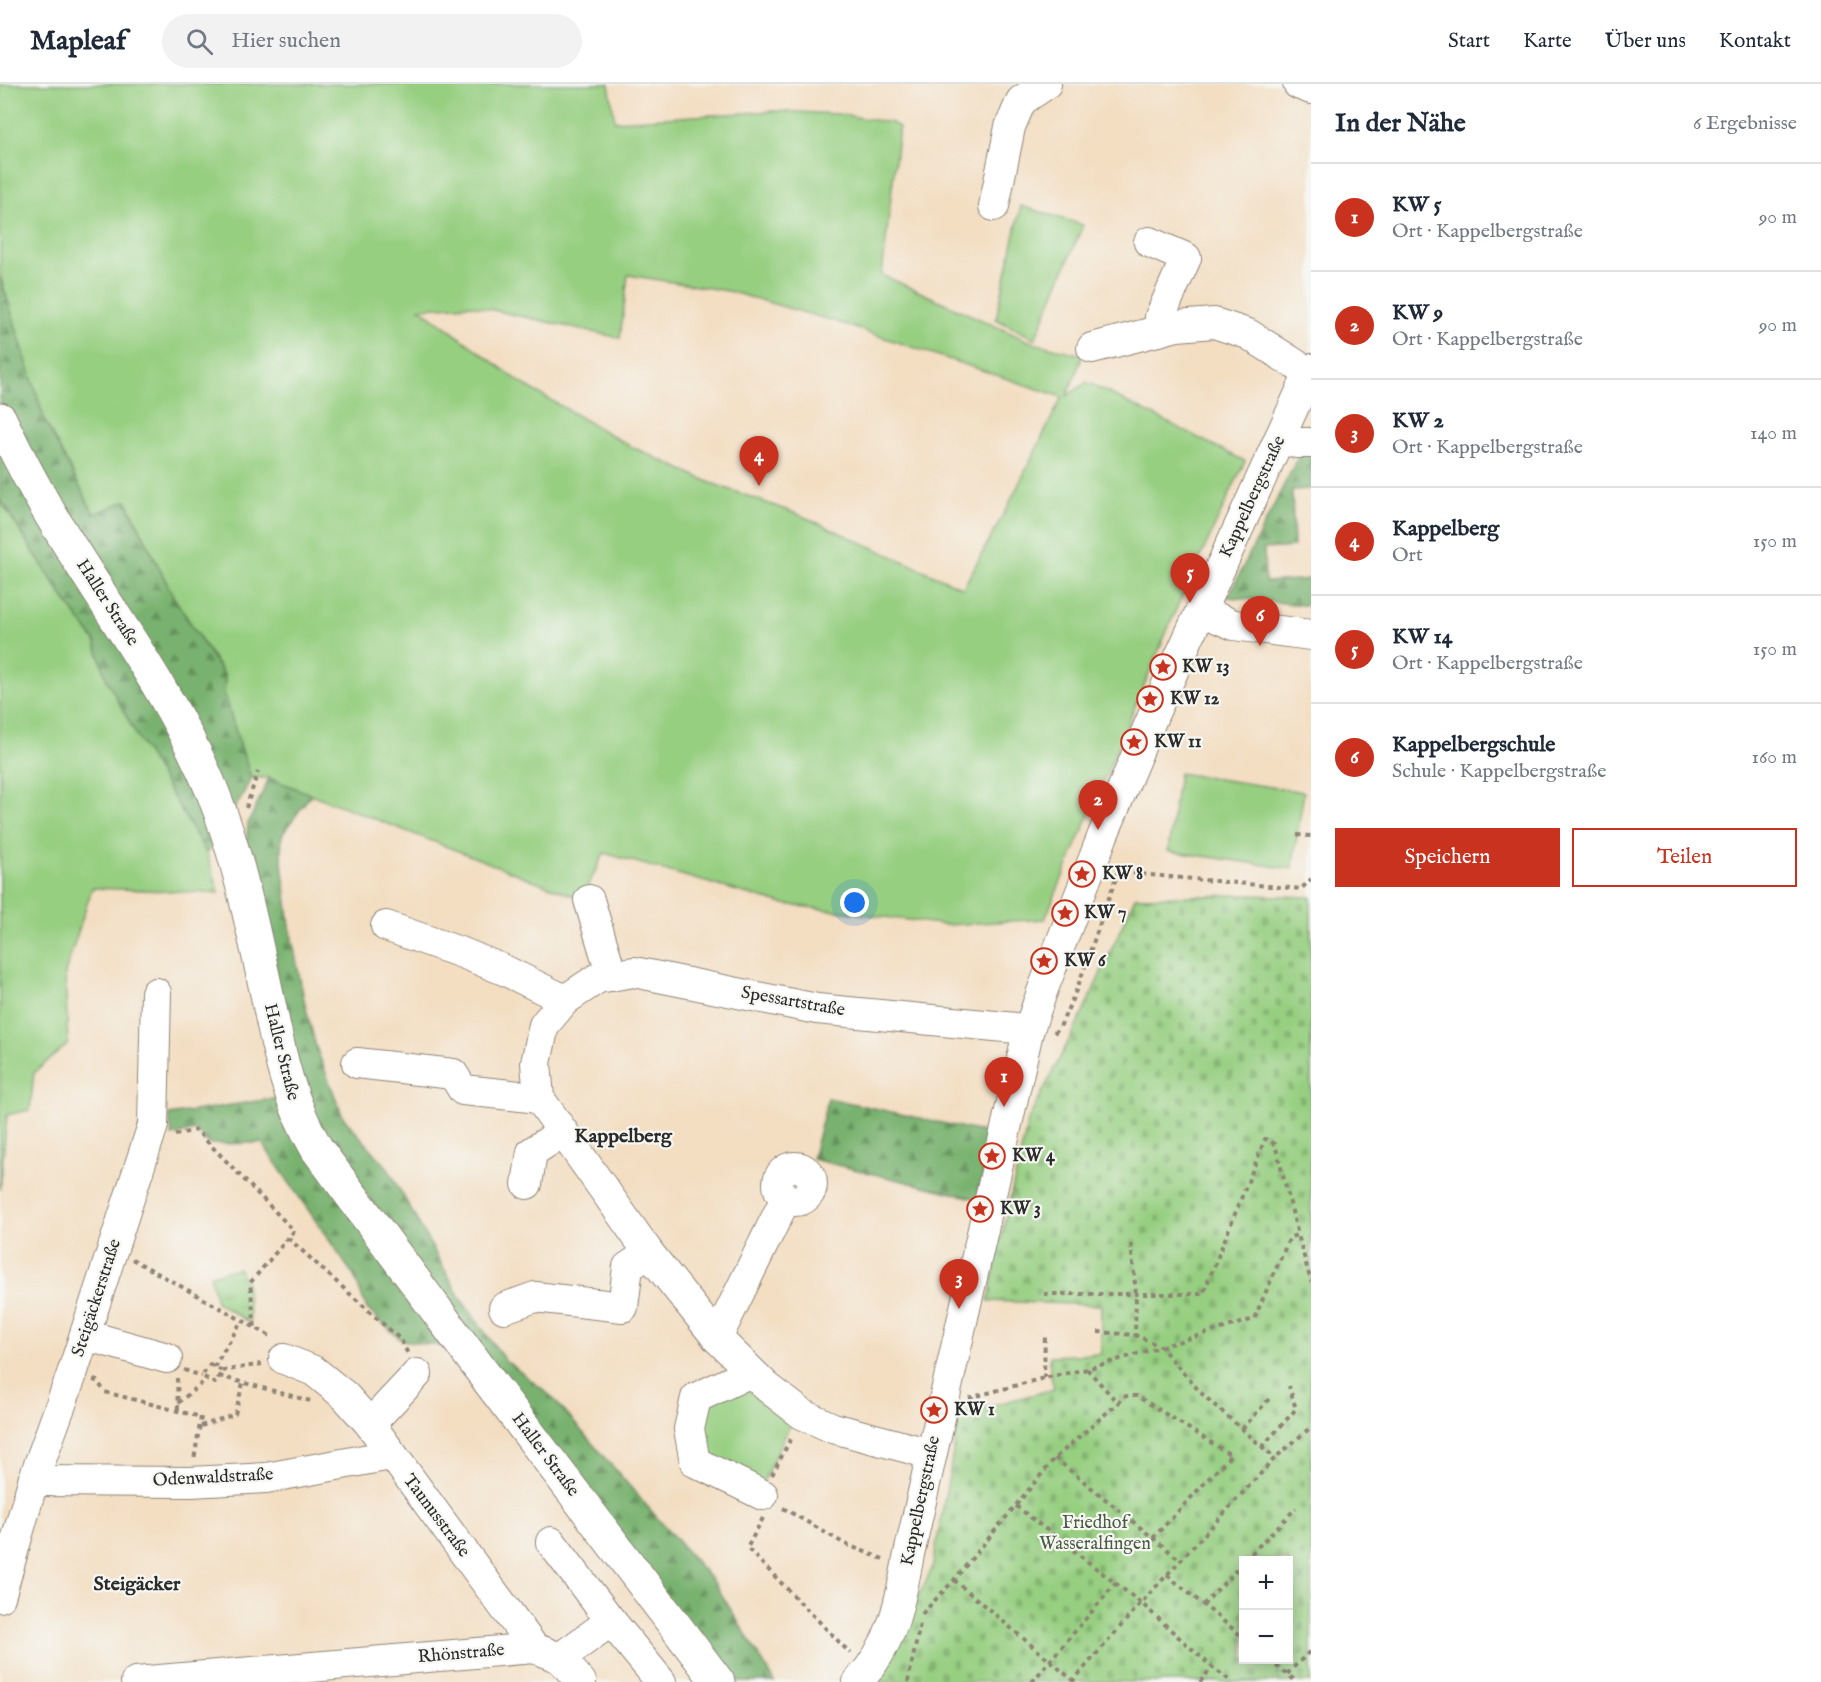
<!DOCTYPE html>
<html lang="de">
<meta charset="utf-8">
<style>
body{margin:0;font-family:"IM FELL English",serif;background:#f2f2f3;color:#1f2937}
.controls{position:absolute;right:18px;bottom:18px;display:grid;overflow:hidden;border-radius:0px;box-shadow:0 3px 15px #0003}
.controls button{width:54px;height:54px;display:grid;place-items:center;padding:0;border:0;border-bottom:2px solid #e0e1e3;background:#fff;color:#1f2937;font:30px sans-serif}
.you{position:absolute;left:855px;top:819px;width:21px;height:21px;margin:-15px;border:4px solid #fff;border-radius:50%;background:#1a73e8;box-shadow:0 0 0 9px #1a73e833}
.badge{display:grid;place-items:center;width:39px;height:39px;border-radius:50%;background:#c8321e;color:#fff;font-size:20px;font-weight:700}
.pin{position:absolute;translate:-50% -50px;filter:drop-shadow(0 2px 3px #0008)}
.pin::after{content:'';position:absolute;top:32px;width:21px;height:18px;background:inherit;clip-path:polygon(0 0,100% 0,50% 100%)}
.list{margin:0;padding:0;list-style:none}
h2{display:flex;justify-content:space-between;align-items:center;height:78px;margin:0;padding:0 24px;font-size:26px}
h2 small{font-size:20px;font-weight:400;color:#747a83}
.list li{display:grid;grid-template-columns:39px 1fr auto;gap:18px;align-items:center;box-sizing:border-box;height:108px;padding:0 24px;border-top:2px solid #e0e1e3}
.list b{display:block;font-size:22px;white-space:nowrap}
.list p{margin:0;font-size:20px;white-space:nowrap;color:#747a83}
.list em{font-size:20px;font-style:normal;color:#747a83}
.actions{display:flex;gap:12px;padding:18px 24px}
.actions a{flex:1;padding:14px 0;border:2px solid #c8321e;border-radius:0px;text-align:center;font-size:21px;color:#c8321e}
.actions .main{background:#c8321e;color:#fff}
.icon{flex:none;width:33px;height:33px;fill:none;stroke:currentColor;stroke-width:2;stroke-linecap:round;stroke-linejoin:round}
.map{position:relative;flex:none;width:1311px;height:1598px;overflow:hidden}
header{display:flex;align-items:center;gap:36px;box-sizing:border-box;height:84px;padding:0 30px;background:#fff;border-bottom:2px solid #e0e1e3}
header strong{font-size:28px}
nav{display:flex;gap:33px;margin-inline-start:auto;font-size:21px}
.search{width:420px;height:54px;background:#f2f2f3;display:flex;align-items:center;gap:15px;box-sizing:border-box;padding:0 21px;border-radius:33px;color:#747a83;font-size:22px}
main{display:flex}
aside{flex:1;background:#fff}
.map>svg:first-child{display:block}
</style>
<header>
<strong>Mapleaf</strong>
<div class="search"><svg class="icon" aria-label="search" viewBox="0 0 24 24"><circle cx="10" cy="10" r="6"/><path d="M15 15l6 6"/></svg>Hier suchen</div>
<nav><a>Start</a><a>Karte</a><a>Über uns</a><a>Kontakt</a></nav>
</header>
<main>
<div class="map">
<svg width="1311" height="1598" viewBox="0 0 1311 1598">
<defs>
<pattern id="forest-firs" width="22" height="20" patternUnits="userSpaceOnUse" patternTransform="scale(1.5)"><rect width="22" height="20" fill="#79b26f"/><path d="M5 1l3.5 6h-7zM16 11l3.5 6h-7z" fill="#63915b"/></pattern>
<pattern id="cemetery-stones" width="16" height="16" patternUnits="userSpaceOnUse" patternTransform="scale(1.5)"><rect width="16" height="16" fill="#97cf81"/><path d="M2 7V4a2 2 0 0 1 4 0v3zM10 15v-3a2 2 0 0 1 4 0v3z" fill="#82b270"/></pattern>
<pattern id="park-tufts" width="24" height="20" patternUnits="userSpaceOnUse" patternTransform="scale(1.5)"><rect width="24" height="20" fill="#97cf81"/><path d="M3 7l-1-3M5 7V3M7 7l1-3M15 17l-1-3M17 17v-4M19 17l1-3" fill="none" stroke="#82b270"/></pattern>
</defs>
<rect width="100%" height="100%" fill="#f6f6f2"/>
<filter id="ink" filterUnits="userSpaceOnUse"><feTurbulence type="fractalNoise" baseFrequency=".0167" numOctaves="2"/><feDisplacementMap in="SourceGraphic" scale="12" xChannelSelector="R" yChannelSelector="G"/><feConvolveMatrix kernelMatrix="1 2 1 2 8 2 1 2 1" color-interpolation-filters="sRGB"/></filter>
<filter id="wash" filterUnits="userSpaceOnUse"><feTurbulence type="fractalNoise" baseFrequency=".008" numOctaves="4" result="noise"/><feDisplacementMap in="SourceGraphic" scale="24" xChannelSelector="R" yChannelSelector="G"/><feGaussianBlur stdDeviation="1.35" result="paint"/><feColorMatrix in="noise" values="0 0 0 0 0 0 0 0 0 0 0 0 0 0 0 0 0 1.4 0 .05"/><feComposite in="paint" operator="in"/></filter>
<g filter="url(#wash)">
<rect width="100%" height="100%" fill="#f3dec2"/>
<!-- grass -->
<g fill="#97cf81" stroke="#617d56" stroke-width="1.5" fill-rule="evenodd">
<path d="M0 0H609L615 37 776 27 838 30 892 39 899 43 882 191 1033 259 1083 271 1067 312 1087 298 1245 377 1178 521 1045 835 947 841 783 820 604 769 582 815 269 694H251L224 611 225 592 174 514 127 417 94 430 45 337 0 192ZM628 191 728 207 837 238 1062 313 1009 420 963 504 800 431 711 399 628 361 523 300 420 224 470 221 620 254Z"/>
<polygon points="1021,122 1083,141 1035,255 996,235"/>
<polygon points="0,416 65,516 95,557 106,594 138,654 207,770 219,809 92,804 65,889 68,960 34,989 30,1026 7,1031 0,1106"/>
<polygon points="1179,689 1304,708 1292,785 1168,767"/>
<polygon points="749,1294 795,1330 760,1404 699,1374 699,1319"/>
</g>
<!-- forest -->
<g fill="url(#forest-firs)" stroke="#526e4d" stroke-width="1.5">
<polygon points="0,192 45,337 94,430 126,417 174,514 225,593 224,611 251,694 241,714 207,770 138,654 106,594 95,557 65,516 0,416"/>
<polygon points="1311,347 1311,405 1292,406 1294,463 1264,465 1265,498 1311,495 1311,522 1228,513"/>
<polygon points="269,694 311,710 282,751 281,770 291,850 305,920 316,963 343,1033 387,1083 461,1215 504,1275 551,1312 715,1500 775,1598 724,1598 439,1216 294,1005 244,783 248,740"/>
<polygon points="283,1013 449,1263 401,1256 367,1225 354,1192 262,1059 209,1060 195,1046 172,1052 169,1031"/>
<polygon points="828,1014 992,1050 977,1115 812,1075"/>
</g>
<!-- cemetery -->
<path fill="url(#cemetery-stones)" stroke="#617d56" stroke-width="1.5" fill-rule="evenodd" d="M1248 811 1311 813V1598H876L932 1485 960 1330 1054 1305 1050 1288V1272L1101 1270V1221L988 1217 1002 1149 1029 1034 1082 931 1135 813ZM1244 1476H1288V1576H1244Z"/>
<!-- park -->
<polygon fill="url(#park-tufts)" stroke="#617d56" stroke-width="1.5" points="238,1184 246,1197 250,1239 216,1218 210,1191"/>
</g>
<g filter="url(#ink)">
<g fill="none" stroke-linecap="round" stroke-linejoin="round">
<!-- minor casing -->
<g stroke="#8f8476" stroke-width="32">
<g id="minor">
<polyline points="1298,0 1311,5"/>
<polyline points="994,122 1010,43 1021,17 1046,0"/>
<polyline points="1149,158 1186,174 1160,233 1159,247"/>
<polyline points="1092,264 1177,242 1214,239 1248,250 1309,289"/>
<polyline points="1279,355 1296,359 1311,359"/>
<polyline points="1201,527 1234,541 1311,551"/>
<polyline points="589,816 612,892"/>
<polyline points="386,842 465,870 504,886 565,916"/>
<polyline points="357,979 453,990 463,1006 539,1014"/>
<circle cx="795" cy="1100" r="17"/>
<polyline points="527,1100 532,1068 563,1048"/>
<polyline points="504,1224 535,1213 623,1223 628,1183 649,1169"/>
<polyline points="85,1251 167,1274"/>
<polyline points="717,1254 786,1114"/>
<polyline points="284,1275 314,1287 345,1312 370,1340 534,1564 560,1574 581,1598"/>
<polyline points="751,1288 696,1314 689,1345 695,1378 763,1411"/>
<polyline points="370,1340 417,1290"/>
<polyline points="931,1370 833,1344 802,1330 767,1303 717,1254 649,1169 539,1014 536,979 544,941 565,916 598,894 634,888 817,925 1016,944 1028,948"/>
<polyline points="33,1397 190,1398 266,1394 391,1371"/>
<polyline points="551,1458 611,1537 560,1574"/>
<polyline points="0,1513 33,1397 72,1290 153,1041 156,909"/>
<polyline points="611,1537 661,1598"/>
<polyline points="136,1598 534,1564"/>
<path d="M858 1598C893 1560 900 1519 909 1470L1028 948 1043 905 1103 751 1155 627 1311 285"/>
</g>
</g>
<!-- major casing -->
<g stroke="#8f8476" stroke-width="35">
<path id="major" d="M0 335C19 375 39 413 63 451 115 536 175 616 213 709 239 774 252 842 267 910 279 967 287 1014 317 1065L492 1301 718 1598"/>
</g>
<!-- path -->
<g stroke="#8f8476" stroke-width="4" stroke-dasharray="4.5 4.5" stroke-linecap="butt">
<polyline points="246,724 258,688"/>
<polyline points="1297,751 1311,752"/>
<polyline points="1054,949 1060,943 1078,902 1118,788 1301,805 1311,795"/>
<polyline points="175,1051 196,1046 294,1147 250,1199 255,1245"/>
<polyline points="288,1154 401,1256 408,1270"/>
<polyline points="1131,1160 1136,1210 1135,1251"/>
<polyline points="132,1175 272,1253"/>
<polyline points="1044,1210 1203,1210 1265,1055 1275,1060 1298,1151"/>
<polyline points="1098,1248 1135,1251 1160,1262 1202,1310 1275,1374"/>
<polygon points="210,1280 222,1287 215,1299 202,1292"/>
<polyline points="214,1283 241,1238"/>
<polyline points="1087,1285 1118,1319"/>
<polyline points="184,1286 202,1292"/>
<polyline points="222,1287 262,1280"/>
<polyline points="219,1292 314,1318"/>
<polyline points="177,1294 178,1327"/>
<polyline points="1044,1294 1045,1249"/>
<polyline points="93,1296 97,1297 105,1308 201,1333 194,1376"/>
<polyline points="969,1314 1044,1294 1087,1285 1254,1235 1290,1153 1298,1151 1311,1198"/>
<polyline points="178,1319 207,1295"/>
<polyline points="201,1342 235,1330 243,1299"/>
<polyline points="1242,1345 1269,1315"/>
<polyline points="1262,1363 1296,1325 1289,1302"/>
<polyline points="1055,1374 1180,1476"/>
<polyline points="772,1391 792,1352"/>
<polyline points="1016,1422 1141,1519 1212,1583 1232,1598"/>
<polyline points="783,1424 845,1460 883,1475"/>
<polyline points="763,1434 747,1464 850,1569"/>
<polyline points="1245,1476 1296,1424"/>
<polyline points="1167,1491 1244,1554"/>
<polyline points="954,1496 1075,1598"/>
<polyline points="1203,1521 1244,1478"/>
<polyline points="922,1530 954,1496 1055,1374 1126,1312 1137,1312 1231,1371 1153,1454"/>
<polyline points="1269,1576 1297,1598"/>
<polyline points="1287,1590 1311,1566"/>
<polyline points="908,1598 920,1540"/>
<polyline points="1032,1598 1116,1499"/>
<polyline points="1072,1598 1141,1519 1275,1374 1311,1343"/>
<polyline points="1200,1598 1212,1583"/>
</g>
<!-- minor -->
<use href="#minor" stroke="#fff" stroke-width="30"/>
<!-- major -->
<use href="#major" stroke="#fff" stroke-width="33"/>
</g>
</g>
<!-- icons -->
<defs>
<g id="sight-ring" transform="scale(1.35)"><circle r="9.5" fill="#f6f6f2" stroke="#c8321e" stroke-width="1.5"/><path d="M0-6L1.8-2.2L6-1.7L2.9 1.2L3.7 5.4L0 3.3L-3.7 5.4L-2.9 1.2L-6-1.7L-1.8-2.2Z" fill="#c8321e"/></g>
</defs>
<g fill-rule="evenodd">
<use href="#sight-ring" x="1163" y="583"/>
<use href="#sight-ring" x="1150" y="615"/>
<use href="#sight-ring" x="1134" y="658"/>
<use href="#sight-ring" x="1082" y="790"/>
<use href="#sight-ring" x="1065" y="829"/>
<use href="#sight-ring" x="1044" y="877"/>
<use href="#sight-ring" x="992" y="1072"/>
<use href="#sight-ring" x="980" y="1125"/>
<use href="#sight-ring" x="934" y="1326"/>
</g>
<g text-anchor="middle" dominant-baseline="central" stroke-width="4.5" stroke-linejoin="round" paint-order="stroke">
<!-- street labels -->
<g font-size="18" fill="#2b2b2b" stroke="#f6f6f2">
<text transform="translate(1253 413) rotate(-65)">Kappelbergstraße</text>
<text transform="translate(107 519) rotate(57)">Haller Straße</text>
<text transform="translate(793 918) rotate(10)">Spessartstraße</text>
<text transform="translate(281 968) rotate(76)">Haller Straße</text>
<text transform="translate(97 1214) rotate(-72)">Steigäckerstraße</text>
<text transform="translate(545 1371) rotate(53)">Haller Straße</text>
<text transform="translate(213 1394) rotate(-3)">Odenwaldstraße</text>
<text transform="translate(921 1417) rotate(-78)">Kappelbergstraße</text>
<text transform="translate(436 1432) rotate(53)">Taunusstraße</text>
<text transform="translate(461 1570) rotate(-5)">Rhönstraße</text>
</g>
<!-- poi labels -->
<g font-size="18" font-weight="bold" fill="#2b2b2b" stroke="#f6f6f2" text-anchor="start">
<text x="1182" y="583">KW 13</text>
<text x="1170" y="615">KW 12</text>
<text x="1154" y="658">KW 11</text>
<text x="1102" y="790">KW 8</text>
<text x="1084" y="829">KW 7</text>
<text x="1064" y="877">KW 6</text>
<text x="1012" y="1072">KW 4</text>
<text x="1000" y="1125">KW 3</text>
<text x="954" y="1326">KW 1</text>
</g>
<!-- park labels -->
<g font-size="18" fill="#4b5c45" stroke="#f6f6f2">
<text x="1095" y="1439">Friedhof<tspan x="1095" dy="21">Wasseralfingen</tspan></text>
</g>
<!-- neighbourhood labels -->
<g font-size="20" font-weight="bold" fill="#2b2b2b" stroke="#f6f6f2">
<text x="623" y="1052">Kappelberg</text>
<text x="137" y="1500">Steigäcker</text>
</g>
</g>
</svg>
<div class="controls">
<button>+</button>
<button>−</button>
</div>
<div class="you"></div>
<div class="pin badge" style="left:1004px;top:1023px">1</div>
<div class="pin badge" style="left:1098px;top:746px">2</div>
<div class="pin badge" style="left:959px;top:1225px">3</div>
<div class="pin badge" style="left:759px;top:402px">4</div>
<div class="pin badge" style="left:1190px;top:519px">5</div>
<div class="pin badge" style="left:1260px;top:562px">6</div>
</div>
<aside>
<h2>In der Nähe<small>6 Ergebnisse</small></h2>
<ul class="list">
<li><span class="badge">1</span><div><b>KW 5</b><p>Ort · Kappelbergstraße</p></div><em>90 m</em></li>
<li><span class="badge">2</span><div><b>KW 9</b><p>Ort · Kappelbergstraße</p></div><em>90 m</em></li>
<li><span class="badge">3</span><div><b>KW 2</b><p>Ort · Kappelbergstraße</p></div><em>140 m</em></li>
<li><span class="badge">4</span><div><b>Kappelberg</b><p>Ort</p></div><em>150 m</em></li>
<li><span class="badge">5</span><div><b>KW 14</b><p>Ort · Kappelbergstraße</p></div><em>150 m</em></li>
<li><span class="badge">6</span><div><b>Kappelbergschule</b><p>Schule · Kappelbergstraße</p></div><em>160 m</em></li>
</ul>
<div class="actions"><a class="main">Speichern</a><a>Teilen</a></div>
</aside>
</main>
